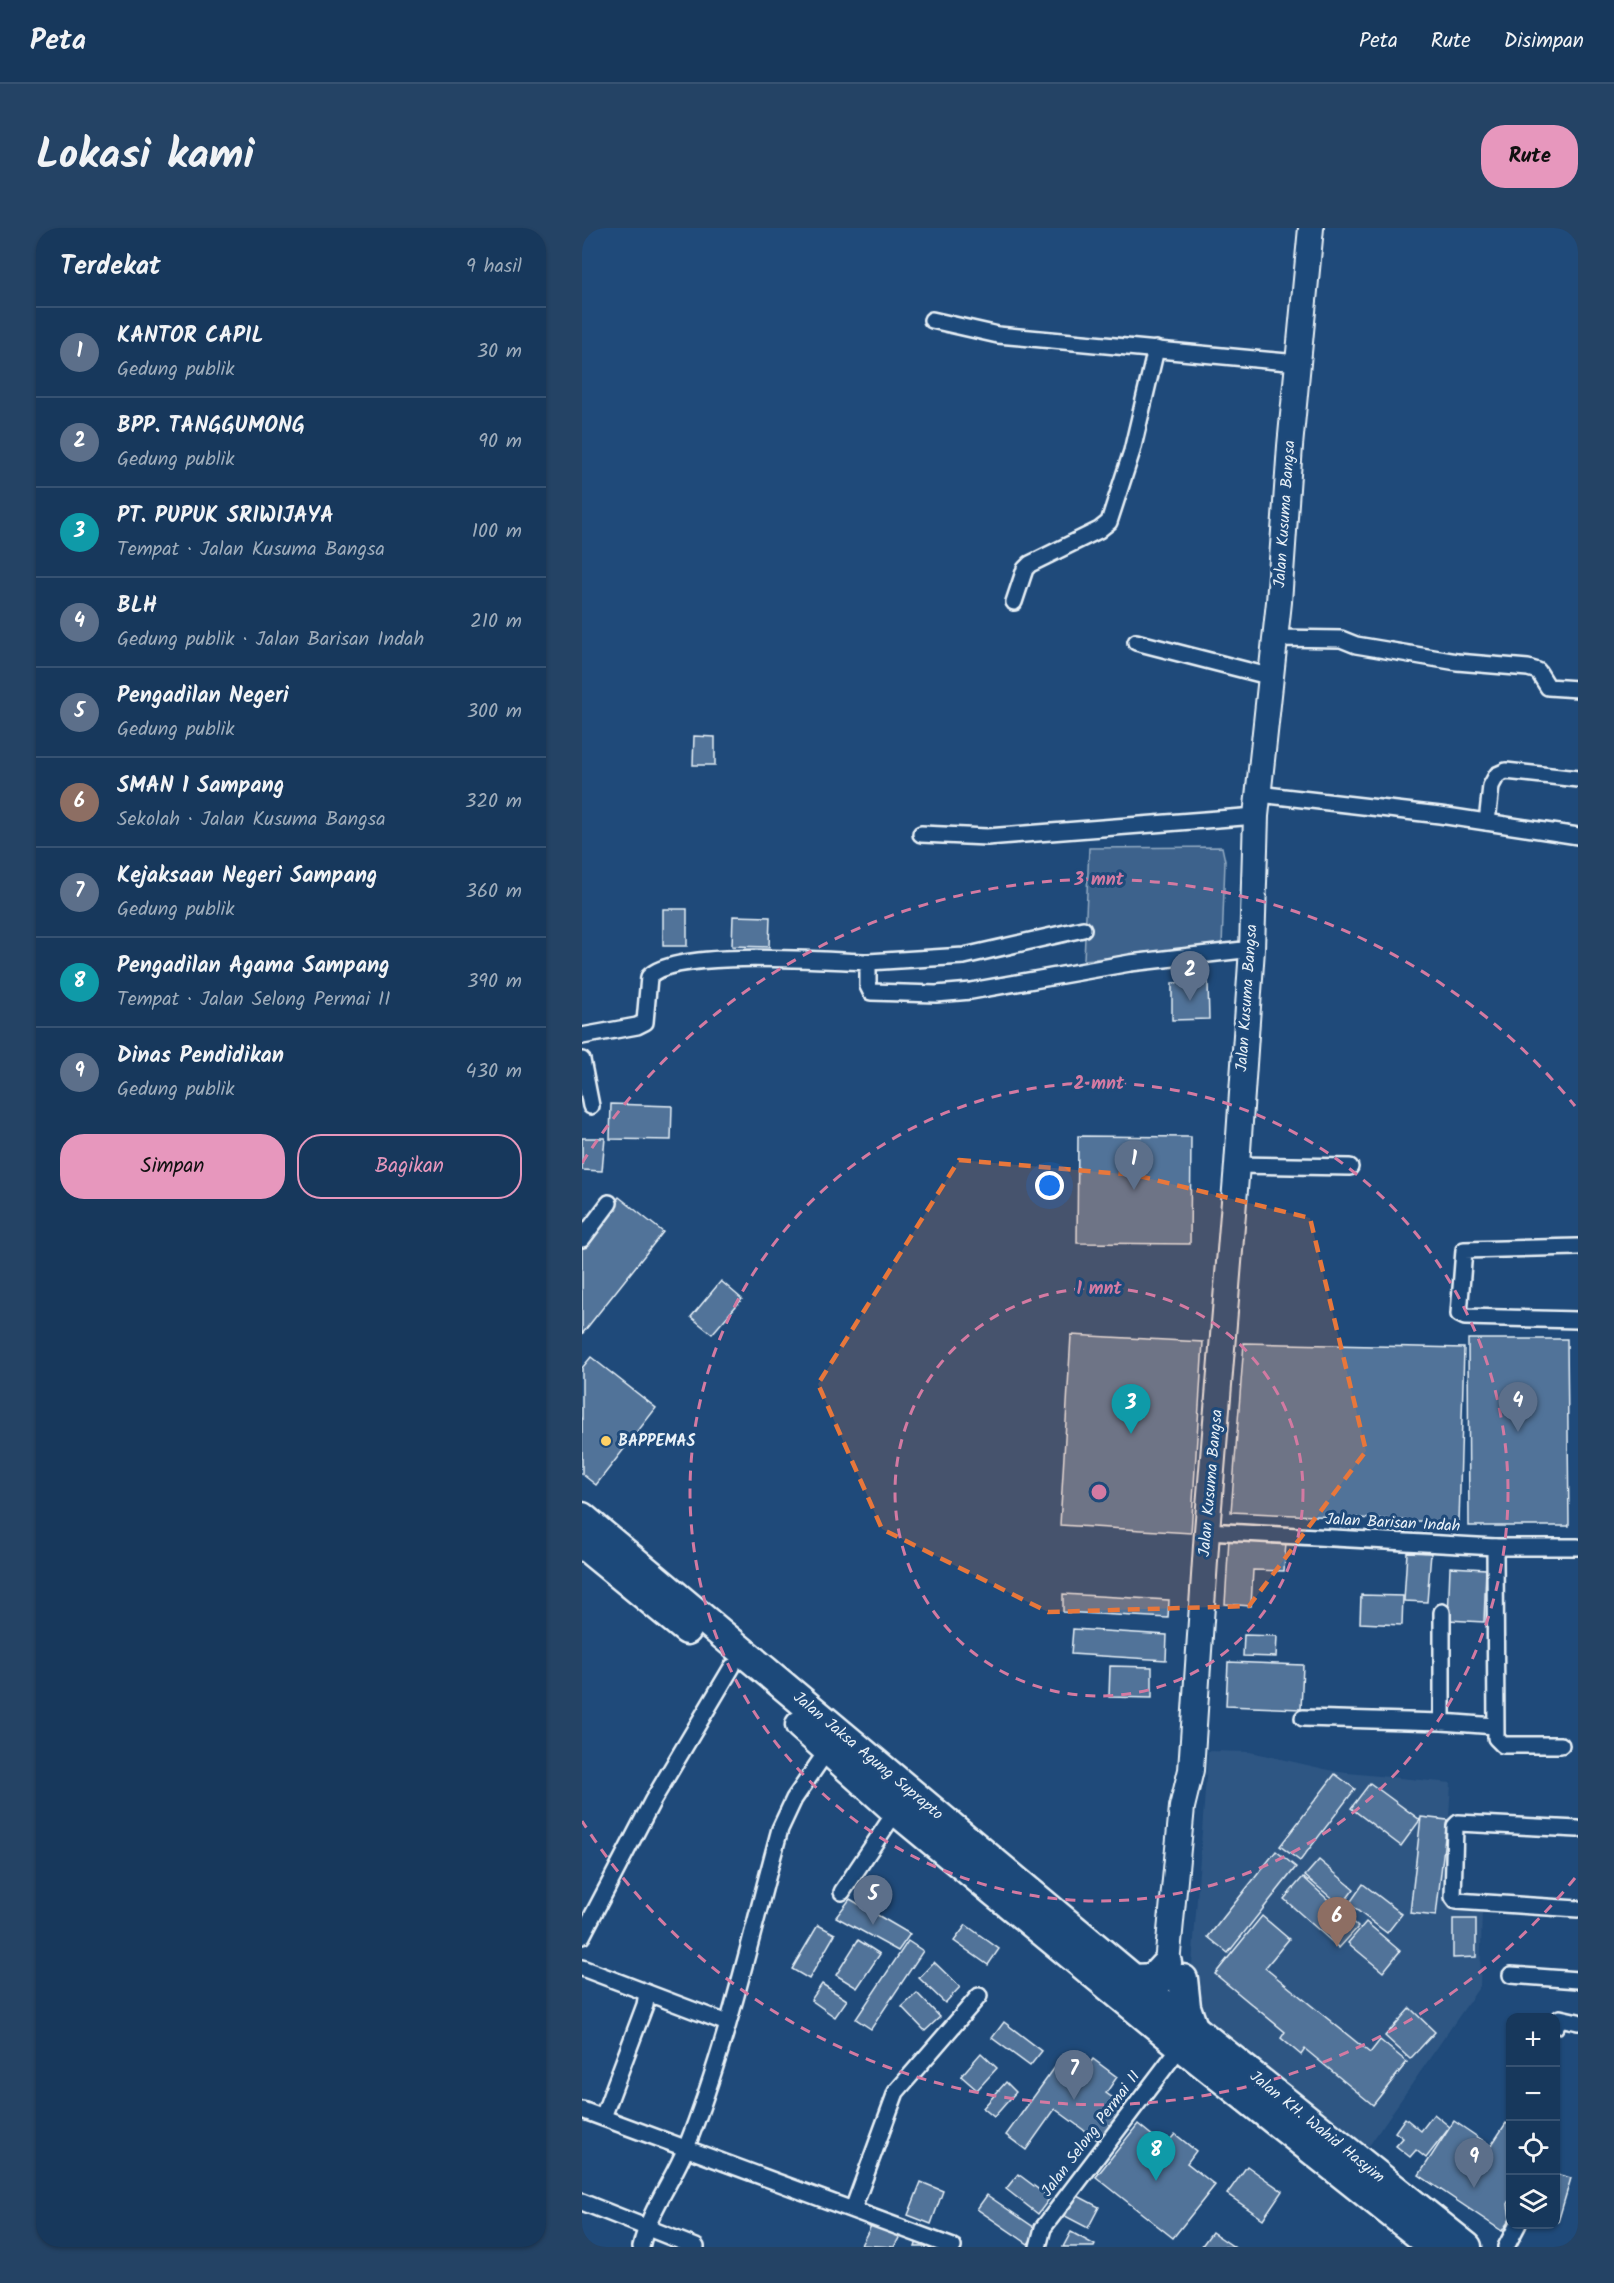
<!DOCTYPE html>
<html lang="id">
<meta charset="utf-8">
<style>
body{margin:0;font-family:Kalam,sans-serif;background:#244365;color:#f1f3f6}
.controls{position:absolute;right:18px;bottom:18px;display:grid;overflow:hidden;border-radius:12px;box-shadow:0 2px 4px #0004}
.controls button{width:54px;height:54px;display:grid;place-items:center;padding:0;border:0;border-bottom:2px solid #365272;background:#17385c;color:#f1f3f6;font:30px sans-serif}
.you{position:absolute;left:468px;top:958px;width:21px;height:21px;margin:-15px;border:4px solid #fff;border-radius:50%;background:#1a73e8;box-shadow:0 0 0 9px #1a73e833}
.badge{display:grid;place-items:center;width:39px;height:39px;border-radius:50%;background:#e797bd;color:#fff;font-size:20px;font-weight:700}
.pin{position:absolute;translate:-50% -50px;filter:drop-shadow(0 2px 3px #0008)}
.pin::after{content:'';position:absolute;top:32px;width:21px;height:18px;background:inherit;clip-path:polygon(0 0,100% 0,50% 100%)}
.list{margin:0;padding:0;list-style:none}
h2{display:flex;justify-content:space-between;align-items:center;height:78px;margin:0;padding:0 24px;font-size:26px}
h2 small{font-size:20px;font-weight:400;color:#9eacbb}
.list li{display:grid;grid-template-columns:39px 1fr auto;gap:18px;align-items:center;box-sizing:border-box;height:90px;padding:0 24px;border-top:2px solid #365272}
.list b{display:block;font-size:22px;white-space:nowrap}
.list p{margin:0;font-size:20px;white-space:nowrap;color:#9eacbb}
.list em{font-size:20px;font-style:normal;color:#9eacbb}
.actions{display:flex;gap:12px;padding:18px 24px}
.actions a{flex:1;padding:14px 0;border:2px solid #e797bd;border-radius:24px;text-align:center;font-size:21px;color:#e797bd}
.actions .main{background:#e797bd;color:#111}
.icon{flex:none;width:33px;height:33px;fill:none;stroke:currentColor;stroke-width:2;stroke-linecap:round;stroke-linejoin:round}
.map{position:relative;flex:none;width:996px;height:2019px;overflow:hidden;border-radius:24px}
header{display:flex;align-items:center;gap:36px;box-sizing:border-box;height:84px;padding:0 30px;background:#17385c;border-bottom:2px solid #365272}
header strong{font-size:28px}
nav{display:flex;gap:33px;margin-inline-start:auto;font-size:21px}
.intro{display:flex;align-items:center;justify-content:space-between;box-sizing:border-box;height:144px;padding:0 36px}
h1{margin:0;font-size:42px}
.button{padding:15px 27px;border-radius:24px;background:#e797bd;color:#111;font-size:21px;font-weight:700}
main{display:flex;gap:36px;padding:0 36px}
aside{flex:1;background:#17385c;border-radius:24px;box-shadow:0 2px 4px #0004}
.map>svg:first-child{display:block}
</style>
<header>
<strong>Peta</strong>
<nav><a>Peta</a><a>Rute</a><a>Disimpan</a></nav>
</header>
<div class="intro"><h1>Lokasi kami</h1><a class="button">Rute</a></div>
<main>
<aside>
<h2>Terdekat<small>9 hasil</small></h2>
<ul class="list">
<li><span class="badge" style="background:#5c6f8a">1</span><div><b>KANTOR CAPIL</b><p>Gedung publik</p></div><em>30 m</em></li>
<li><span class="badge" style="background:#5c6f8a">2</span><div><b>BPP. TANGGUMONG</b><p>Gedung publik</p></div><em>90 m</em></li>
<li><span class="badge" style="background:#0f9aa8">3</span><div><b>PT. PUPUK SRIWIJAYA</b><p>Tempat · Jalan Kusuma Bangsa</p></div><em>100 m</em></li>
<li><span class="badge" style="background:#5c6f8a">4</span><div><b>BLH</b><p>Gedung publik · Jalan Barisan Indah</p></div><em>210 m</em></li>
<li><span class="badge" style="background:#5c6f8a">5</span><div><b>Pengadilan Negeri</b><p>Gedung publik</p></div><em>300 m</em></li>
<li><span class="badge" style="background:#8d6e63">6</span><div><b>SMAN 1 Sampang</b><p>Sekolah · Jalan Kusuma Bangsa</p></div><em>320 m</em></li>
<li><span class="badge" style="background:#5c6f8a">7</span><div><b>Kejaksaan Negeri Sampang</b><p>Gedung publik</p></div><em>360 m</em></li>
<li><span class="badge" style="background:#0f9aa8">8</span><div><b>Pengadilan Agama Sampang</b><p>Tempat · Jalan Selong Permai II</p></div><em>390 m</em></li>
<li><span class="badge" style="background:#5c6f8a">9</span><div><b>Dinas Pendidikan</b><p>Gedung publik</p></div><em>430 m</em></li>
</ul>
<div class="actions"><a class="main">Simpan</a><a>Bagikan</a></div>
</aside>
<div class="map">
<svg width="996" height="2019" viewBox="0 0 996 2019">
<rect width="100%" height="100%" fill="#1f4a7a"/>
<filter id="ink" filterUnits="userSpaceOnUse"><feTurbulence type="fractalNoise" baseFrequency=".0167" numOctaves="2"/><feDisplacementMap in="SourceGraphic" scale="12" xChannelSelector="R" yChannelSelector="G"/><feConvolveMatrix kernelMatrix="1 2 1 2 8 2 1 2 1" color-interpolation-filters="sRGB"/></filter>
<g filter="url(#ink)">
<!-- built -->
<polygon fill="#2e5683" points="626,1523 668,1524 756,1544 869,1555 862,1674 900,1680 898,1758 782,1925 607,1778"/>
<!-- green -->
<polygon fill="#3c628c" stroke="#92aac2" stroke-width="1.5" points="640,619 643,633 640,718 502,732 507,620"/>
<!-- building -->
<g fill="#517399" stroke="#e8f1f8" stroke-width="1.5">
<polygon points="112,508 133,509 133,537 111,537"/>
<rect x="81" y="681" width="24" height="37"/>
<polygon points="151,688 188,689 187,719 150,718"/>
<polygon points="626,754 627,791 590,792 590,755"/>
<polygon points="29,876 90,878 89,912 28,911"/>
<polygon points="496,908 609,909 608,1016 495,1015"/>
<polygon points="0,910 23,910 20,943 0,942"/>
<polygon points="37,969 81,1004 0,1106 0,1015"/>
<polygon points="139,1053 160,1071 130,1106 109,1089"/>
<polygon points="489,1107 621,1114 609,1305 478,1297"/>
<polygon points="886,1111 985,1111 987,1298 887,1298"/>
<polygon points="662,1115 882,1120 877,1295 649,1284"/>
<polygon points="9,1129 74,1180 14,1257 0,1246 0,1140"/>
<polygon points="647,1310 704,1314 702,1343 671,1342 669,1378 643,1376"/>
<polygon points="825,1324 849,1325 845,1374 822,1373"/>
<polygon points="868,1339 904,1341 902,1394 866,1392"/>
<polygon points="481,1366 587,1372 586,1390 481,1384"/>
<polygon points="779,1367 821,1368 820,1397 778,1395"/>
<polygon points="491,1401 585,1407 584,1432 489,1426"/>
<polygon points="662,1407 695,1408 694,1429 661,1428"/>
<polygon points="646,1434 721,1437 719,1481 644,1478"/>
<polygon points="528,1438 570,1439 570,1470 527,1469"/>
<polygon points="753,1546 773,1561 718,1633 698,1618"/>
<polygon points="788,1555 838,1592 819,1618 769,1580"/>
<polygon points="839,1589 865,1592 854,1688 828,1685"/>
<polygon points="694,1623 714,1639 646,1725 626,1709"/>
<polygon points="737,1632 772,1661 759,1678 723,1648"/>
<polygon points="721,1649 776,1699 757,1720 702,1671"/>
<polygon points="781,1656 820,1686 805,1705 767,1676"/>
<polygon points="268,1671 328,1706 316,1723 254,1689"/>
<polygon points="680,1688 707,1711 683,1740 788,1825 798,1812 825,1834 791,1877 723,1821 719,1827 699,1810 703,1804 633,1746"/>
<polygon points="871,1691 894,1691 894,1729 871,1730"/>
<polygon points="784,1694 818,1723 801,1744 766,1715"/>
<polygon points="236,1697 253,1706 227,1751 210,1741"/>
<polygon points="384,1697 417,1721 406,1737 372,1713"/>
<polygon points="276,1712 298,1726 275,1760 254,1747"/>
<polygon points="326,1713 341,1723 289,1801 274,1791"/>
<polygon points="352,1734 378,1759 363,1775 337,1750"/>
<polygon points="240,1756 265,1772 253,1789 229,1772"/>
<polygon points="335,1765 358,1789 343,1803 320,1779"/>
<polygon points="828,1780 853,1804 828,1831 803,1808"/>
<polygon points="422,1794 460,1823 448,1838 410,1810"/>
<polygon points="399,1825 415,1840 395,1862 379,1848"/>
<polygon points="479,1831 500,1846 511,1831 535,1849 524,1865 544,1879 518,1914 473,1881 444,1922 424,1907"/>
<polygon points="424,1854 434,1864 412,1889 401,1880"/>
<polygon points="852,1886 868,1899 844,1930 834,1922 828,1929 814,1918 821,1910 813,1904 823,1890 839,1903"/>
<polygon points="872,1893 909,1918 924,1895 928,1898 928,1972 926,1976 928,1991 920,2003 837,1947"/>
<polygon points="556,1896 583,1918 593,1906 614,1923 605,1935 633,1957 591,2010 514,1949"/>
<polygon points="665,1938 700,1963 681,1991 645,1966"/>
<polygon points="436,1946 468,1970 456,1986 424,1961"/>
<polygon points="974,1946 989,1950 976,1994 974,1993"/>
<polygon points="339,1954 361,1963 349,1996 326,1987"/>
<polygon points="405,1967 456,2002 446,2016 395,1981"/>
<polygon points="494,1967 517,1979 506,2000 483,1988"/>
<polygon points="291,1994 318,2008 312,2019 279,2017"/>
<polygon points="489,2004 513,2017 512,2019 481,2019"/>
<polygon points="630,2004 652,2019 619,2019"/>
<polygon points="336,2010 348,2015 346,2019 333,2019"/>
</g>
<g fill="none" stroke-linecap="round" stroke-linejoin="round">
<!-- street casing -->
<g stroke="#e8f1f8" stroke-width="20">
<g id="street">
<polyline points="350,92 416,107 716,135"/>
<polyline points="432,374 443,341 448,336 517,302 527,294 550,223 574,121"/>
<polyline points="694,410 759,411 774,417 875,434 946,440 956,443 966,459 996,461"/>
<polyline points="554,414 690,449"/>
<polyline points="677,566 858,587 996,608"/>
<polyline points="905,594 909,558 915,547 924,543 996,551"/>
<polyline points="339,606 405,609 674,588"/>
<polyline points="286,734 382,728 501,701"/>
<path d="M0 808 55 798 63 794 67 749C91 720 245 733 286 734V758L289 764 354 766 389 763 548 735 670 721"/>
<polyline points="0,832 9,878"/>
<polyline points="655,937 768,939"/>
<polyline points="0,1011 27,975"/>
<polyline points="996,1019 882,1022 877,1086 883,1089 996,1092"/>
<polyline points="625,1303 913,1319 996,1319"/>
<polyline points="913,1319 914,1510 921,1517 979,1517"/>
<polyline points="860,1384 860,1494 913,1498"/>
<polyline points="721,1490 860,1494"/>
<polyline points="996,1601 876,1595 873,1598 871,1669 874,1673 996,1681"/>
<polyline points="260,1664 314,1583"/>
<polyline points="0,1708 71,1572 150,1439"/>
<polyline points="0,1740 145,1795"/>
<polyline points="929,1747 996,1752"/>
<polyline points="974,1798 978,1790 996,1794"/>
<polyline points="0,1882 371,2019"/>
<polyline points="21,1889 63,1777 65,1765"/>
<polyline points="0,1974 114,2019"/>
<polyline points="271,1981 314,1864 397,1768"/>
<path d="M59 2019C67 1983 90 1954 104 1920 145 1818 169 1707 198 1601L212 1571 249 1517"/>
<polyline points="456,2019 461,2000 599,1818"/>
<polyline points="924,2019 936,1996"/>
</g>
</g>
<!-- primary casing -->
<g stroke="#e8f1f8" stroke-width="28">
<polyline id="primary" points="581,1752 585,1735 600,1579 609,1542 625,1303 655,937 670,721 674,588 697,374 708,218 729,0"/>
</g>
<!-- highway casing -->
<g stroke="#e8f1f8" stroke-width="33">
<g id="highway">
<polyline points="0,1289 585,1779 885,2019"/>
<polyline points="0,1316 105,1402"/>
<polyline points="218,1497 314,1583 599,1818 852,2019"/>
<polyline points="553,1751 571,1750 585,1735"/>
<polyline points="601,1751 604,1779 611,1799"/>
</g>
</g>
<!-- street -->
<use href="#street" stroke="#1f4a7a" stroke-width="15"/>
<!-- primary -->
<use href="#primary" stroke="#1f4a7a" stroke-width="24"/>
<!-- highway -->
<use href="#highway" stroke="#1f4a7a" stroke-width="28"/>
</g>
</g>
<!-- marked area -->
<path fill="#e8773b" fill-opacity="0.2" stroke="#e8773b" stroke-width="4.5" stroke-dasharray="12 8" stroke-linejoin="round" d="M377 932 553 947 728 990 784 1223 667 1378 466 1384 300 1301 236 1156Z"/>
<!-- distance rings -->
<g fill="none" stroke="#d37aa2" stroke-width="3" stroke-dasharray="10 8">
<circle cx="517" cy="1264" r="204"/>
<circle cx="517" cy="1264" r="409"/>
<path d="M993 1650A613 613 0 0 1 0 1593M0 935A613 613 0 0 1 993 878"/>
</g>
<!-- markers -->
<circle fill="#ffd166" stroke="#1f4a7a" stroke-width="2" cx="24" cy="1213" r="6"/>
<g text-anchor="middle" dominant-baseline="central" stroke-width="6" stroke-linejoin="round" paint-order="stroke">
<!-- street labels -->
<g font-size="16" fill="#e8f1f8" stroke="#1f4a7a">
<text transform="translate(703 286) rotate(-86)">Jalan Kusuma Bangsa</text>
<text transform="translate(665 770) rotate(-86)">Jalan Kusuma Bangsa</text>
<text transform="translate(629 1255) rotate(-85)">Jalan Kusuma Bangsa</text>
<text transform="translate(811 1295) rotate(3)">Jalan Barisan Indah</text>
<text transform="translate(286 1528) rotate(40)">Jalan Jaksa Agung Suprapto</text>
<text transform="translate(735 1899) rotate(39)">Jalan KH. Wahid Hasyim</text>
<text transform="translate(509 1906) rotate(-53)">Jalan Selong Permai II</text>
</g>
<!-- poi labels -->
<g font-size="16" font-weight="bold" fill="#e8f1f8" stroke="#1f4a7a" text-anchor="start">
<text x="36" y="1213">BAPPEMAS</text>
</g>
</g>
<circle cx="517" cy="1264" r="9" fill="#d37aa2" stroke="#1f4a7a" stroke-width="3"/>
<g font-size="18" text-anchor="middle" font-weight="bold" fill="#d37aa2" stroke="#1f4a7a" stroke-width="6" stroke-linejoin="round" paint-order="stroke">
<text x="517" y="657">3 mnt</text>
<text x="517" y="861">2 mnt</text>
<text x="517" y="1066">1 mnt</text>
</g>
</svg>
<div class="controls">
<button>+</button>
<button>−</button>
<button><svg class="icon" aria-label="locate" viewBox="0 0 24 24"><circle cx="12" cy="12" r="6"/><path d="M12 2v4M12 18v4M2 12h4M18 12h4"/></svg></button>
<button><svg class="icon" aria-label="layers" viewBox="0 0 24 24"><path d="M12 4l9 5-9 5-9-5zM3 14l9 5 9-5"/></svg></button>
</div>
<div class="you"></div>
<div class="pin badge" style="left:552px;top:962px;background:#5c6f8a">1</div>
<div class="pin badge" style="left:608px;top:773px;background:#5c6f8a">2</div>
<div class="pin badge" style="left:549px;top:1206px;background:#0f9aa8">3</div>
<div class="pin badge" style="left:936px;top:1204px;background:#5c6f8a">4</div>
<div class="pin badge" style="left:291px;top:1697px;background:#5c6f8a">5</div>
<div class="pin badge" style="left:755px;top:1719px;background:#8d6e63">6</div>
<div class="pin badge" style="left:492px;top:1872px;background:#5c6f8a">7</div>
<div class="pin badge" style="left:574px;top:1953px;background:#0f9aa8">8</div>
<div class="pin badge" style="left:892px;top:1960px;background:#5c6f8a">9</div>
</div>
</main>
